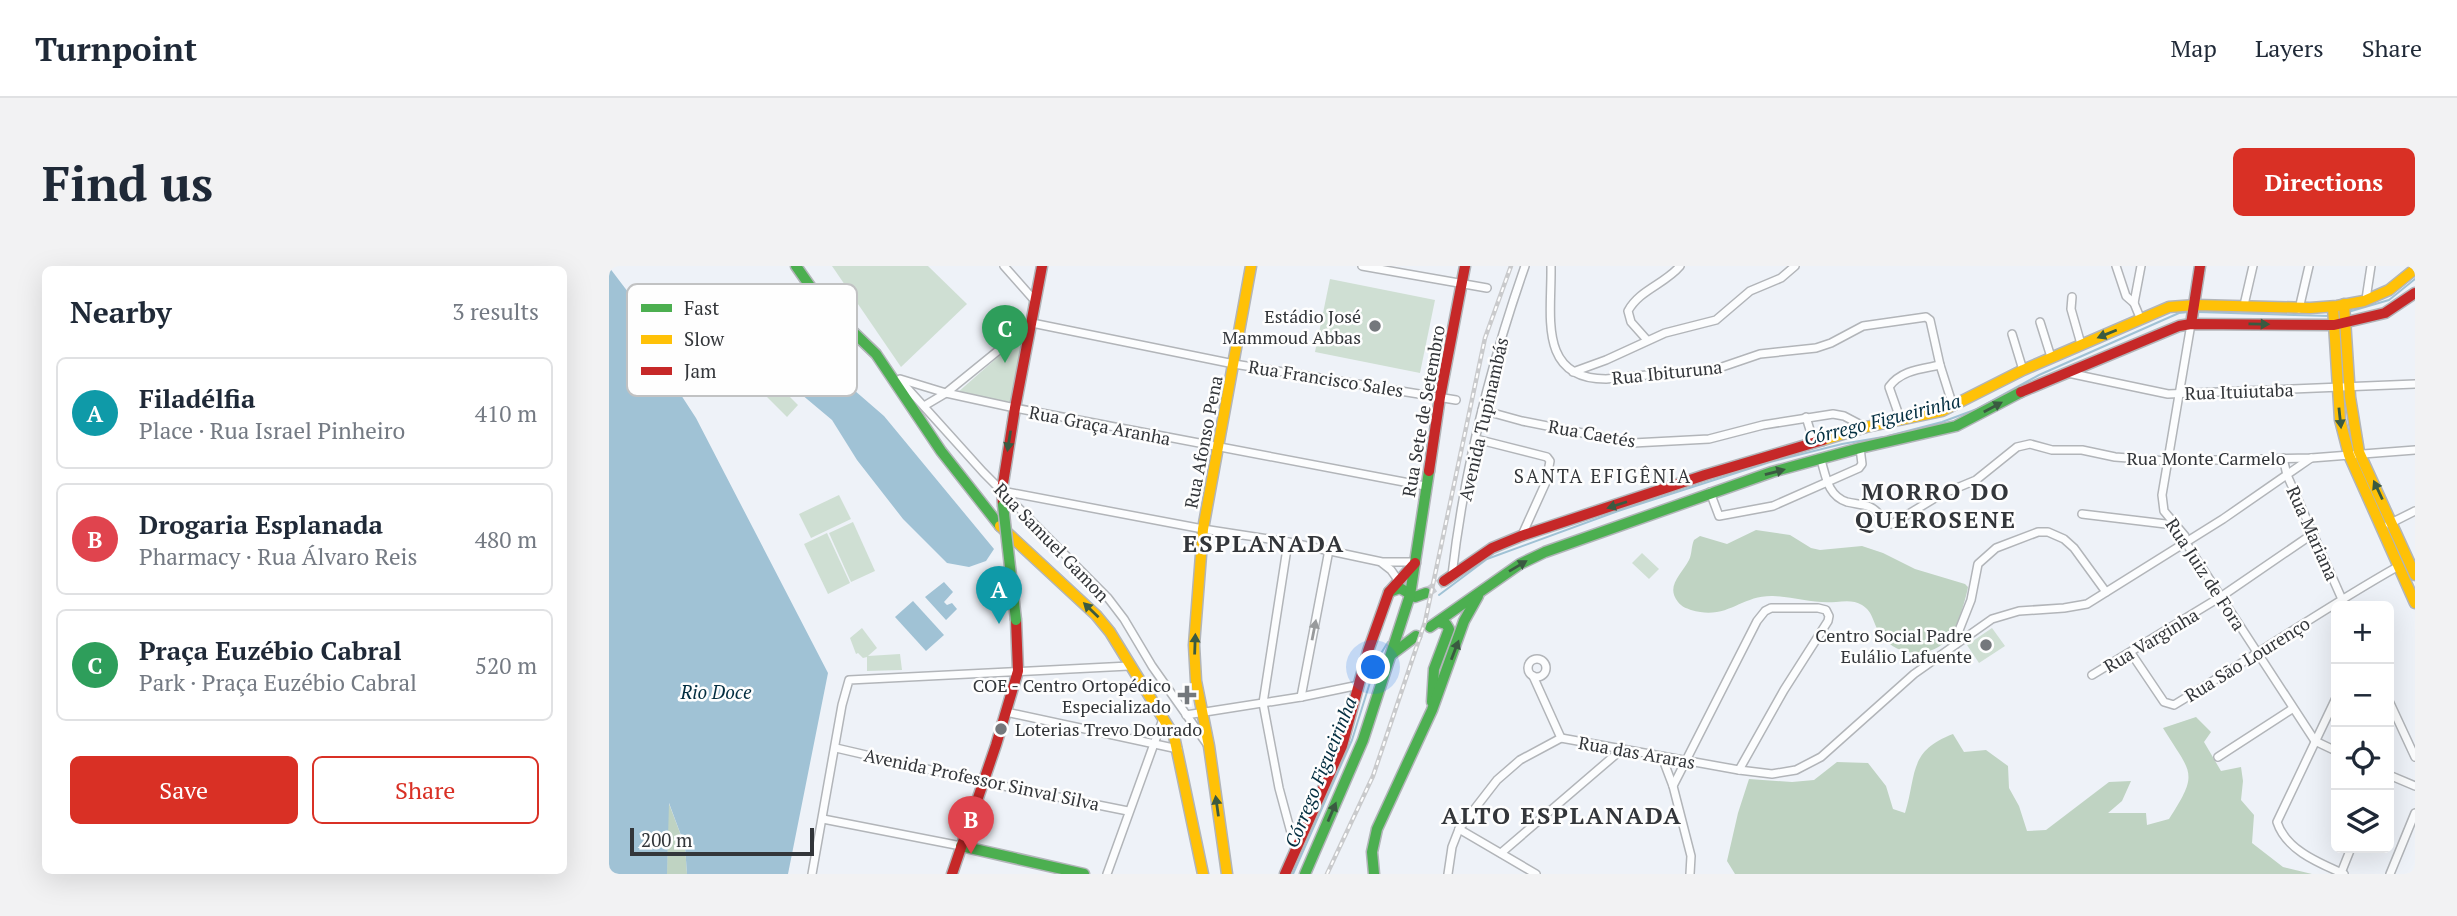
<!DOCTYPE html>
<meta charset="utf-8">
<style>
body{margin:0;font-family:"PT Serif",serif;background:#f2f2f3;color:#1f2937}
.controls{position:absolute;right:21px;bottom:21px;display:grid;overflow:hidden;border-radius:10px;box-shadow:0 7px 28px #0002}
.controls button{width:63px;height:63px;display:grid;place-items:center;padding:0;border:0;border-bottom:2px solid #e0e1e3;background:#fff;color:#1f2937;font:35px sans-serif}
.scale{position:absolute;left:21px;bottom:18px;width:184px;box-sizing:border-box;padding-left:7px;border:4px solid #33363a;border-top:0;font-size:19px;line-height:24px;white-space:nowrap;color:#33363a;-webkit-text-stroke:5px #fefefe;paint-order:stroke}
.you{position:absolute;left:765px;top:402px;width:24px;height:24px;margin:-18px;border:5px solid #fff;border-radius:50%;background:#1a73e8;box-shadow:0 0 0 10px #1a73e833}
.badge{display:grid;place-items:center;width:46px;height:46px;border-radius:50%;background:#d93025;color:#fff;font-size:23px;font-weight:700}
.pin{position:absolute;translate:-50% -58px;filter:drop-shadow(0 2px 4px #0008)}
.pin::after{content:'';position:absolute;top:37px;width:24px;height:21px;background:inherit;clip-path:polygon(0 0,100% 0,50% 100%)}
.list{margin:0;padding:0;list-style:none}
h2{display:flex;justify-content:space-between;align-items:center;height:91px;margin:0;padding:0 28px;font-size:30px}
h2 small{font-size:23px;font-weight:400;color:#747a83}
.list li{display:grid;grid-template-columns:46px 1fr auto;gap:21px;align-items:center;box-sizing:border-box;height:112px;margin:0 14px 14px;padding:0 14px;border:2px solid #e0e1e3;border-radius:10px}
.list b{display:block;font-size:26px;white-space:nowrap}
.list p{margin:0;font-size:23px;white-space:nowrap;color:#747a83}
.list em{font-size:23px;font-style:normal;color:#747a83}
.actions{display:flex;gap:14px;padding:21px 28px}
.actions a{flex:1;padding:16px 0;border:2px solid #d93025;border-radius:10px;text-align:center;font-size:24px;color:#d93025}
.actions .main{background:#d93025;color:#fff}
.icon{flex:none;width:38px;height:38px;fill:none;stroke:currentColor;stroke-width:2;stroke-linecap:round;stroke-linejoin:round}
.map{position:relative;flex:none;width:1806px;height:608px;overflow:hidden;border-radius:10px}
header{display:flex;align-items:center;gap:42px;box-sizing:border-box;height:98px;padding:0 35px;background:#fff;border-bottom:2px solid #e0e1e3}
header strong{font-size:33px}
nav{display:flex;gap:38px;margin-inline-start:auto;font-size:24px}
.intro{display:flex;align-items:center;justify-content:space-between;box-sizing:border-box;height:168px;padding:0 42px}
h1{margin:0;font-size:49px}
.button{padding:18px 32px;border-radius:10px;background:#d93025;color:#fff;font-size:24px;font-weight:700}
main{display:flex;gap:42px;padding:0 42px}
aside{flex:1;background:#fff;border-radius:10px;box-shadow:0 7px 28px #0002}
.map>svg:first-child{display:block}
</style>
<header>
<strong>Turnpoint</strong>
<nav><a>Map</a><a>Layers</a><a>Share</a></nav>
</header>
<div class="intro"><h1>Find us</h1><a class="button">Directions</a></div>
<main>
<aside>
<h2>Nearby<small>3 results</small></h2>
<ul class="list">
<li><span class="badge" style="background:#0f9aa8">A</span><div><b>Filadélfia</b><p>Place · Rua Israel Pinheiro</p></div><em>410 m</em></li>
<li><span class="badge" style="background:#e0444e">B</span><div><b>Drogaria Esplanada</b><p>Pharmacy · Rua Álvaro Reis</p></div><em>480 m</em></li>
<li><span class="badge" style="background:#2e9e5b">C</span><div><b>Praça Euzébio Cabral</b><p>Park · Praça Euzébio Cabral</p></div><em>520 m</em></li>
</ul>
<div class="actions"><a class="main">Save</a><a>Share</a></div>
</aside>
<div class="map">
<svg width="1806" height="608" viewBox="0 0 1806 608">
<rect width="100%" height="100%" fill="#eef2f8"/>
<!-- green -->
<g fill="#cfdfd3">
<polygon points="223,0 319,0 358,38 292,101"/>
<polygon points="721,13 826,34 811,107 706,86"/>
<polygon points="416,67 402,136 348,127"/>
<polygon points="169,119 189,139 178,151 157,130"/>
<polygon points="230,229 242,253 202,272 190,248"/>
<polygon points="244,256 266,305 242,316 220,267"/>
<polygon points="218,267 241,317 219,328 195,278"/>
<polygon points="1033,287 1050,303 1040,313 1023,297"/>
<polygon points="253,362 268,382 259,390 291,388 293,404 258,405 258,391 254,392 249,387 247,388 241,372"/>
<polygon points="1383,362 1396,380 1370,397 1358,379"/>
</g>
<!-- forest -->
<g fill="#bfd3c2">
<path d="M1147 264 1181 269 1202 282 1211 284 1253 280 1274 287 1306 303 1356 318 1359 321C1357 333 1348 362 1341 371 1323 393 1289 392 1272 369 1264 359 1265 346 1253 339 1245 334 1236 335 1227 336 1205 338 1185 331 1164 330 1131 329 1119 355 1082 344 1077 342 1073 341 1069 336 1056 320 1073 308 1080 294 1083 288 1082 281 1085 274L1091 270 1118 278Z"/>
<path d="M1587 451 1602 466 1595 476 1612 505 1632 501 1634 515 1632 534 1645 549 1643 577 1674 601 1703 608H1126L1118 595 1129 547 1140 513 1183 516 1205 514 1228 496 1259 497 1277 520 1284 543 1296 547C1308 508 1299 485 1344 468L1355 486 1377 484 1399 500 1400 522 1410 540 1418 565 1437 564 1500 516 1522 515 1513 535 1499 547H1537L1538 559 1560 553C1591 505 1582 508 1554 462Z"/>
<polygon points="59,535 76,580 78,608 58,608"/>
</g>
<!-- water -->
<g fill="#a0c2d5">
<polygon points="0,1 19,26 60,87 61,112 87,152 219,407 179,608 78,608 76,580 60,537 58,608 0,608"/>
<polygon points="215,111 230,111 275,150 385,283 377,295 360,301 338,297 294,253 248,194 223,154 192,128 198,114"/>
<polygon points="335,316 344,326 335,336 338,339 343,337 348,343 337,354 316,331"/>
<polygon points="304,335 335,369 317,385 286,351"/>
</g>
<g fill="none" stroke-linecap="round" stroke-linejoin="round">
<!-- stream -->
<g stroke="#a0c2d5" stroke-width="2">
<polyline points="1589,46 1720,50"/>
<polyline points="1739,46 1780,34 1806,13"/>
<polyline points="1279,170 1333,156 1368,143 1430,109 1570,47 1580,46"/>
<polyline points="830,329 878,293 1009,245 1161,196 1233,178 1274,171"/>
<polyline points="684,608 743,474 768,394 779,376"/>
</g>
<!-- primary-tunnel -->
<polyline stroke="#c9ccd2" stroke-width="10" stroke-dasharray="10 5" stroke-linecap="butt" points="817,327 835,315"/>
<!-- street casing -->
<g stroke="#b2b5b9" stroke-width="10">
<g id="street">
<polyline points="395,0 426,35"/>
<polyline points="753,0 878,22"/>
<path d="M942 0C943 48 928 113 997 113L1110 102 1151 88 1207 82 1222 77 1254 60 1317 51 1321 54 1331 99 1344 140"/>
<polyline points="1507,0 1517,30 1525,37"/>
<polyline points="1532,0 1525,37 1532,54"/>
<polyline points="1463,31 1462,43 1472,78"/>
<polyline points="1757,33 1762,0"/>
<polyline points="1635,39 1644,0"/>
<polyline points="1690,43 1700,0"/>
<polyline points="1431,56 1442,91"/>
<polyline points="1582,58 1553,229 1555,245 1576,270 1577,277 1706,475 1727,485"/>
<polyline points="1403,68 1414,104"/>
<path d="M1038 74 1022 56 1019 45C1030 24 1056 18 1071 0"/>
<polyline points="964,106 997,94 1056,67 1107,54 1141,25 1172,12 1186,0"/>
<polyline points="1459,107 1559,128 1806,118"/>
<polyline points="291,113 337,127 406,142 816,220"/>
<polyline points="291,114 374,206 499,332 515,353 543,400 598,478"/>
<polyline points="315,140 337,127 423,57 625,98 847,134"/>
<polyline points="873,144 913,155 1024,177 1100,173 1154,159 1224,148 1235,150 1256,161"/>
<polyline points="1197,151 1205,177"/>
<path d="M1292 155 1280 121C1292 104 1313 103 1331 99"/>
<polyline points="867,173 938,191 941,195 937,216 913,269"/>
<polyline points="1674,192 1678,209 1736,340"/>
<path d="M1212 194C1217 211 1219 230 1238 236 1246 238 1254 238 1261 241 1271 245 1273 256 1283 258L1331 229 1367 214 1408 181 1421 178 1443 184H1473L1506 191 1558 195 1702 192 1806 184"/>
<polyline points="393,225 594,263 679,276 773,296 806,296"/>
<polyline points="1101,226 1110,250 1164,240 1250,202 1253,198 1251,182"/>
<polyline points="1473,248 1565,259"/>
<polyline points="1780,258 1806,245"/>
<polyline points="679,276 654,437 670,522 687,585"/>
<polyline points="773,297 782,304 789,314"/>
<path d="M843 309C855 204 881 100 916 0"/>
<polyline points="1345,377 1362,334 1369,298 1387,282 1429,266 1439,266 1455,273 1465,282 1497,326"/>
<path d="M1522 387 1555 436 1565 439C1640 394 1712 344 1788 301"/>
<circle cx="928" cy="402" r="9"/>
<polyline points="1483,409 1613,330 1705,267"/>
<polyline points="924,410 952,472"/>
<polyline points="692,431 720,284"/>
<path d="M1727 432 1668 556C1677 584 1710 597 1735 608"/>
<polyline points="1780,435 1806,491"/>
<polyline points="397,446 569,483"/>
<polyline points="577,449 692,431 750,419"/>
<polyline points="227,482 374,516 519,545"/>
<polyline points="1053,491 1064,520"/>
<polyline points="1609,491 1683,443"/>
<polyline points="1780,509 1806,520"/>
<polyline points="214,553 352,580"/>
<polyline points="850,563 927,608"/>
<polyline points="892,587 1012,484"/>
<polyline points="1732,607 1742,582"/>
<polyline points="203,608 233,439 240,414 520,400"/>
<polyline points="498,608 554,453"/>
<polyline points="839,608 843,581 850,563 888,514 911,494 952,472 1130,504 1163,508 1187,504 1212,491 1305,408 1383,353 1410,345 1455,342 1478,338 1614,253 1702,192"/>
<polyline points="1081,608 1082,590 1064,520 1148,355 1156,345 1162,342 1209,342 1217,344 1220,350 1219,355 1175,424 1130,504"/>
<polyline points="1781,608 1806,547"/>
</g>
</g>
<!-- fast casing -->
<g stroke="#b2b5b9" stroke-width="13">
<g id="fast">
<polyline points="187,0 210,33 267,88 332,185 391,260"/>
<polyline points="780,326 791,322 806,331 817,327"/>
<polyline points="821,361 911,298 936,286 1163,206 1251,182 1347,160 1412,126"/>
<polyline points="783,388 807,370"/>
<polyline points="823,436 825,403 840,363 837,358 829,356"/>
<polyline points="352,580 475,608"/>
<polyline points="696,608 754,474 801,329 820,205"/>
<polyline points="765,608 763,586 768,563 823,444 855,355 869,330"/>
</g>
</g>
<!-- slow casing -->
<g stroke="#b2b5b9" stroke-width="13">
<g id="slow">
<polyline points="1735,38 1741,131 1750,186 1806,309"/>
<polyline points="1724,41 1731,154 1740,189 1806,337"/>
<polyline points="1214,174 1257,161 1333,145 1414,104 1560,41 1587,39 1701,42 1728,40 1755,35 1780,24 1806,3"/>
<polyline points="391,260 487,349 501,366 565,470 594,608"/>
<polyline points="618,608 600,480 587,415 585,379 594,263 642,0"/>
</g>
</g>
<!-- jam casing -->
<g stroke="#b2b5b9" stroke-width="13">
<g id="jam">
<polyline points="1582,58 1591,0"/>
<polyline points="1412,126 1570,60 1582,58 1725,59 1776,47 1806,27"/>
<polyline points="820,205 831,131 856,0"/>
<polyline points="394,239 393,224 406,142 433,0"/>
<polyline points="835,315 883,282 912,270 1096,209 1214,174"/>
<polyline points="343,608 387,479 409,405 407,354"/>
<polyline points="676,608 733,480 759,385 780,326 806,297"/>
</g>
</g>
<!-- street -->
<use href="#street" stroke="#fcfdfe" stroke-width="7"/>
<!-- fast -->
<use href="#fast" stroke="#4caf50" stroke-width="10"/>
<!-- slow -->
<use href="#slow" stroke="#ffc107" stroke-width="10"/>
<!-- jam -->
<use href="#jam" stroke="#c62828" stroke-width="10"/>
<!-- rail casing -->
<g stroke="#c9cacc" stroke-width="4.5">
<polyline id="rail" points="718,608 764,510 816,356 876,72 902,0"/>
</g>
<!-- rail -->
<use href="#rail" stroke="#fefefe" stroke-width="2" stroke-dasharray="5" stroke-linecap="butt"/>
<!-- fast-bridge casing -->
<g stroke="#b2b5b9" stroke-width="13" stroke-linecap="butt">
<polyline id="fast-bridge" points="394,239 407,354"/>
</g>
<!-- fast-bridge -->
<use href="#fast-bridge" stroke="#4caf50" stroke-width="10"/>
</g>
<!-- one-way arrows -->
<defs><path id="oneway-solid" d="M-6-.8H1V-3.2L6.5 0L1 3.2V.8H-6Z" transform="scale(1.75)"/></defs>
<g fill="#3a5a41">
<use href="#oneway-solid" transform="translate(1650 58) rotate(1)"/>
<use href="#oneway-solid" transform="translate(1498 68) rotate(158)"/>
<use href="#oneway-solid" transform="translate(1384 141) rotate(-28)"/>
<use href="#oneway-solid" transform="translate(1731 152) rotate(84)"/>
<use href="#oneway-solid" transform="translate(400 175) rotate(99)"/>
<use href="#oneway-solid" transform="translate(1166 206) rotate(-15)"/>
<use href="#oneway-solid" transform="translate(1769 224) rotate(-115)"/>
<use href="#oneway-solid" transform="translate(1008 239) rotate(162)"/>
<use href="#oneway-solid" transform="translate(909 300) rotate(-31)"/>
<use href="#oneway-solid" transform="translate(482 344) rotate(-136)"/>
<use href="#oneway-solid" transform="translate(586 378) rotate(-88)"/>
<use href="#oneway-solid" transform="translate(846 384) rotate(-69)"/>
<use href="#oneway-solid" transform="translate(608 540) rotate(-98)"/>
<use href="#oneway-solid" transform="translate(723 546) rotate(-67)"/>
</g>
<use fill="#989a9c" href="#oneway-solid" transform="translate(705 364) rotate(-79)"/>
<!-- markers -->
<g fill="#74787c" stroke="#fefefe" stroke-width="2.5">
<circle cx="766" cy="60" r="7"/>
<circle cx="1377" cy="379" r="7"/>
<path d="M574.5 418.5h7v7h7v7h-7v7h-7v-7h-7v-7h7z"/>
<circle cx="392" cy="463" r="7"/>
</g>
<g text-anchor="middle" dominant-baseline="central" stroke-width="5" stroke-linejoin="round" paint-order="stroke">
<!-- poi labels -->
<g font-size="18" fill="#33363a" stroke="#fefefe" text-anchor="end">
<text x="752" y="50">Estádio José<tspan x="752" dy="21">Mammoud Abbas</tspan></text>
<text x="1363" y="369">Centro Social Padre<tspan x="1363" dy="21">Eulálio Lafuente</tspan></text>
<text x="562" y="419">COE - Centro Ortopédico<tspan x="562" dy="21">Especializado</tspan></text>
<text x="406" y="463" text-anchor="start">Loterias Trevo Dourado</text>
</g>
<!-- street labels -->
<g font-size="18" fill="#33363a" stroke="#fefefe">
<text transform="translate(1058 106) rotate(-6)">Rua Ibituruna</text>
<text transform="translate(717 112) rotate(9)">Rua Francisco Sales</text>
<text transform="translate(1630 125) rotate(-2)">Rua Ituiutaba</text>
<text transform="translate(814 145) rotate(-80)">Rua Sete de Setembro</text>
<text transform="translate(874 153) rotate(-77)">Avenida Tupinambás</text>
<text transform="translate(491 159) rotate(11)">Rua Graça Aranha</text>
<text transform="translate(983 167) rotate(10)">Rua Caetés</text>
<text transform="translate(594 176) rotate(-79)">Rua Afonso Pena</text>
<text x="1597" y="192">Rua Monte Carmelo</text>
<text transform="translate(1704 267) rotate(66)">Rua Mariana</text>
<text transform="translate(443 276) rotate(46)">Rua Samuel Gamon</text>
<text transform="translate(1597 308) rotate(57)">Rua Juiz de Fora</text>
<text transform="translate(1542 374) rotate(-31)">Rua Varginha</text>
<text transform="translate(1638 393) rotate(-32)">Rua São Lourenço</text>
<text transform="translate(1028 486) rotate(10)">Rua das Araras</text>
<text transform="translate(373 513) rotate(12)">Avenida Professor Sinval Silva</text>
</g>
<!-- water labels -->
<g font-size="19" font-style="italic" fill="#032e40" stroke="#fefefe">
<text transform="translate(1273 153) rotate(-14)">Córrego Figueirinha</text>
<text x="107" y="425">Rio Doce</text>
<text transform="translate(711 506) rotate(-68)">Córrego Figueirinha</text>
</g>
<!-- neighbourhood labels -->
<g font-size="19" letter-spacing="2" fill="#33363a" stroke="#fefefe">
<text x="994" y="209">SANTA EFIGÊNIA</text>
</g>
<!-- district labels -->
<g font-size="24" font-weight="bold" letter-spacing="2" fill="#33363a" stroke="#fefefe">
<text x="1327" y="225">MORRO DO<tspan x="1327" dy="28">QUEROSENE</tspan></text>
<text x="655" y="277">ESPLANADA</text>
<text x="953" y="549">ALTO ESPLANADA</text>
</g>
</g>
<!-- legend -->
<rect x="18" y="18" width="230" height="112" rx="10" fill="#fefefe" stroke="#c1c2c3" stroke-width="2"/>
<rect x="32" y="38" width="31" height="8" fill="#4caf50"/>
<rect x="32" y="69" width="31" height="9" fill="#ffc107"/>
<rect x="32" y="101" width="31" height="8" fill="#c62828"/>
<g font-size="19" fill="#33363a">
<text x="75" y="49">Fast</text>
<text x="75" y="80">Slow</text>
<text x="75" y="112">Jam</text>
</g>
</svg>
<div class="controls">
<button>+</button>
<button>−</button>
<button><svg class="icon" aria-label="locate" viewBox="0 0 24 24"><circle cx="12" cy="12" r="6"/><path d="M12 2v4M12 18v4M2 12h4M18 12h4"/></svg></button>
<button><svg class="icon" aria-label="layers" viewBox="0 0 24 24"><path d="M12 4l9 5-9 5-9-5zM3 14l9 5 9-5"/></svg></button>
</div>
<div class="scale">200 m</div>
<div class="you"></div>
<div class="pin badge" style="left:390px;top:358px;background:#0f9aa8">A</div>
<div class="pin badge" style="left:362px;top:588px;background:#e0444e">B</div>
<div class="pin badge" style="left:396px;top:97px;background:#2e9e5b">C</div>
</div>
</main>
